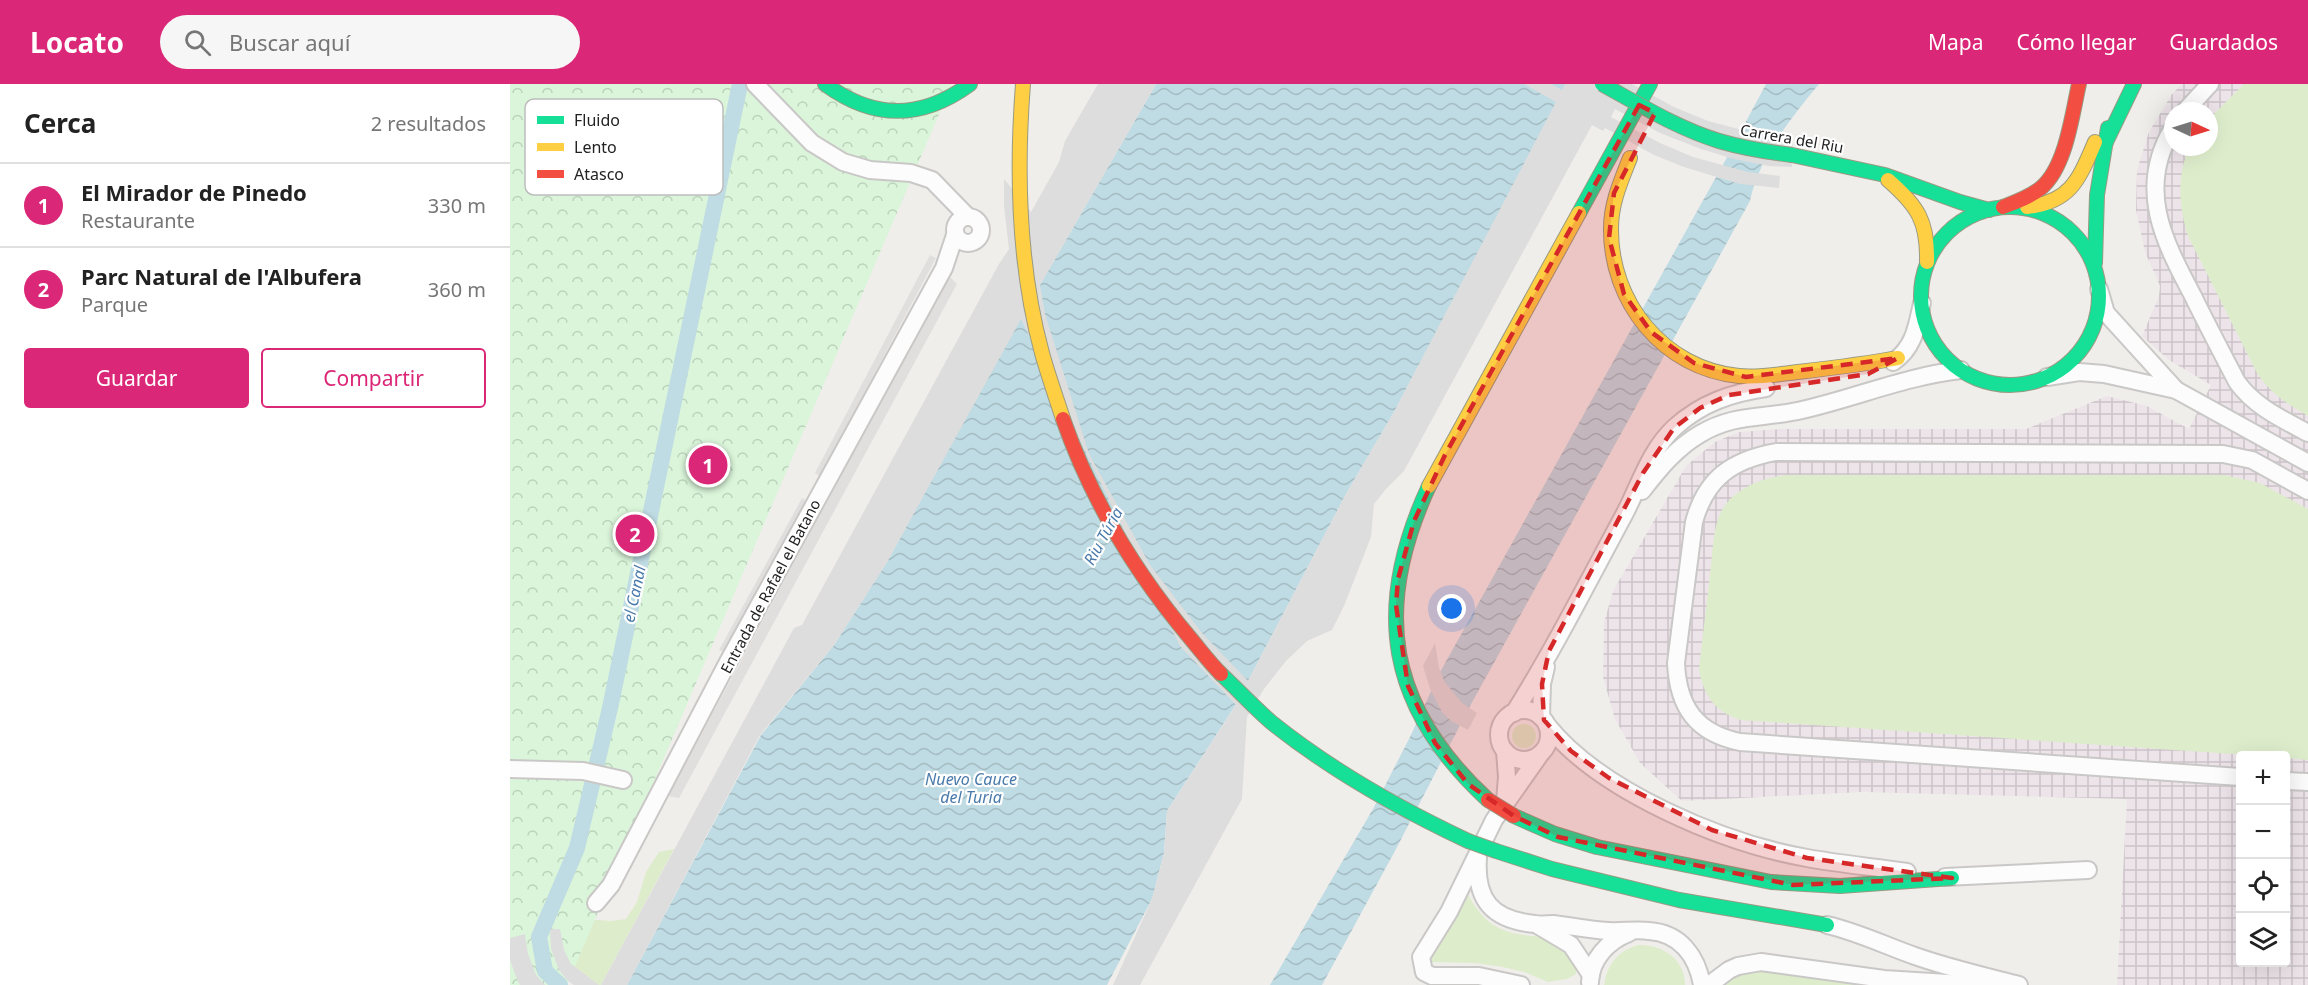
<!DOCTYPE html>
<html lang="es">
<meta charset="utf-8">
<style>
body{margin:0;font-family:"Noto Sans",sans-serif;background:#f6f6f6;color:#222}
.controls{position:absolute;right:18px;bottom:18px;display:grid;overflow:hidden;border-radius:6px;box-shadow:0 6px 24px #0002}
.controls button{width:54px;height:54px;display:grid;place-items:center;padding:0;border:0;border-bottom:2px solid #e0e0e0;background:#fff;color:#222;font:30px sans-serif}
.compass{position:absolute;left:1654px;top:18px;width:54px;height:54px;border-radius:50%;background:#fff;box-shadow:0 6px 24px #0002;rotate:94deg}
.you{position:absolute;left:942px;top:525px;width:21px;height:21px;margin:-15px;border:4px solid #fff;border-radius:50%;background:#1a73e8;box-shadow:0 0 0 9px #1a73e833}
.badge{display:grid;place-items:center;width:39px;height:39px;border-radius:50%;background:#db2777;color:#fff;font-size:20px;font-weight:700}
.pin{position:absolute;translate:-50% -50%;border:3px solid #fff;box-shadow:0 2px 6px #0006}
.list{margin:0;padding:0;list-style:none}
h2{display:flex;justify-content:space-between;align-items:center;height:78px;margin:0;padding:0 24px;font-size:26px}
h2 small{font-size:20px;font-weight:400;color:#767676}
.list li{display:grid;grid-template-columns:39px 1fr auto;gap:18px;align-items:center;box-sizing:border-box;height:84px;padding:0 24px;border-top:2px solid #e0e0e0}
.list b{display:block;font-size:22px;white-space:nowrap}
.list p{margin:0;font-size:20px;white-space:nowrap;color:#767676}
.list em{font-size:20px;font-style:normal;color:#767676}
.actions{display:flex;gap:12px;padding:18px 24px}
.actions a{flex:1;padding:14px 0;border:2px solid #db2777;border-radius:6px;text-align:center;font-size:21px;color:#db2777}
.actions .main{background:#db2777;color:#fff}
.icon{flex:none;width:33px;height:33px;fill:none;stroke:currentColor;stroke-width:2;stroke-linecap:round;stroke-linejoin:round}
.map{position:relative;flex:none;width:1798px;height:901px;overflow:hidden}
header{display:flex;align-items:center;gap:36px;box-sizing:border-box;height:84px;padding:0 30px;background:#db2777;color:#fff}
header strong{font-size:28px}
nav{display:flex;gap:33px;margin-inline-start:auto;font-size:21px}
.search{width:420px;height:54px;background:#f6f6f6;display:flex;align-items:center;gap:15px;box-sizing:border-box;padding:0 21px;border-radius:33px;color:#767676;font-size:22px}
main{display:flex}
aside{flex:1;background:#fff}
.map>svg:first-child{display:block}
</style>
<header>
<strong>Locato</strong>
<div class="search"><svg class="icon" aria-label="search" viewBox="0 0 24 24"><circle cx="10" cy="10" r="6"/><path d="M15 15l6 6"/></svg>Buscar aquí</div>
<nav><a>Mapa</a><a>Cómo llegar</a><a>Guardados</a></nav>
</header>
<main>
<aside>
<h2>Cerca<small>2 resultados</small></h2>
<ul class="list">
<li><span class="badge">1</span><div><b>El Mirador de Pinedo</b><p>Restaurante</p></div><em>330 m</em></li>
<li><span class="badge">2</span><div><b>Parc Natural de l'Albufera</b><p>Parque</p></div><em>360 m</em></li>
</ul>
<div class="actions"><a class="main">Guardar</a><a>Compartir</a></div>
</aside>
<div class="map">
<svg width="1798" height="901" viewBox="0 0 1798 901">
<defs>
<pattern id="industrial-grid" width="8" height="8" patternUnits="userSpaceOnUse" patternTransform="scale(1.5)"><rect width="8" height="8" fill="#ede4e9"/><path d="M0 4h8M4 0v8" fill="none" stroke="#cbc3c8"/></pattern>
<pattern id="park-crowns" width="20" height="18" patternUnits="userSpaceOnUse" patternTransform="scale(1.5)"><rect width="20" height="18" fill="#daf5da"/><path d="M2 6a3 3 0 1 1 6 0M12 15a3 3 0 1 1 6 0" fill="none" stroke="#bbd2bb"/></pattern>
<pattern id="water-waves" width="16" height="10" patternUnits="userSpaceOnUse" patternTransform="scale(1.5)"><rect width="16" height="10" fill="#bfdbe3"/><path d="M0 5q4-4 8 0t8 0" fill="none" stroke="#a4bcc2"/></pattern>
</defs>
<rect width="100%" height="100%" fill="#f0eeeb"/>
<!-- industrial -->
<path fill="url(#industrial-grid)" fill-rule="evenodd" d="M1672 0H1798V901H1607L1617 715 1352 708 1172 717 1130 679 1105 635 1093 593 1094 539 1103 507 1176 382 1205 358 1229 348 1271 345H1516L1597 312 1637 322 1679 345 1701 301 1659 276 1632 252 1649 212 1650 202 1635 168 1626 126 1627 86 1639 48 1662 10ZM1663 27H1699V63H1663ZM1730 672H1776V878H1730Z"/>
<!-- grass -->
<g fill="#ddeccb">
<path d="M1734 0H1798V332C1777 320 1760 309 1747 289L1678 152C1669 123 1666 91 1680 63H1699V35Z"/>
<path d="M1279 391H1714L1750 399 1798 425V676L1776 674V672L1737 671 1231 636C1205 628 1194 612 1189 586 1192 554 1197 522 1200 490 1203 469 1202 445 1212 426 1226 403 1254 393 1279 391Z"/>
<circle cx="1014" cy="652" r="12"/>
<polygon points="164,765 91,901 89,901 61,880 75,835 101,837 116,835 127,818 136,788 149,768"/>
<path d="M957 809C967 826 976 840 996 847 1015 854 1037 849 1054 863 1059 868 1063 876 1067 882L1066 890 1057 895 1038 898 1014 888 993 883 965 879 921 878 919 872 944 836Z"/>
<path d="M1128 861C1152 860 1175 875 1175 901H1094C1097 880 1108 867 1128 861Z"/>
<polygon points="1249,883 1283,890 1363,901 1212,901 1232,887"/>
</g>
<!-- park -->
<polygon fill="url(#park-crowns)" points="0,0 442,0 57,901 0,901"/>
<!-- parking -->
<g fill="#e0dfde">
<polygon points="420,171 426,174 310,392 305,389"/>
<polygon points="439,192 447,200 169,714 158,712"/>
<polygon points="292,414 297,417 214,568 209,566"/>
</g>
<!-- water -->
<g fill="url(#water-waves)">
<polygon points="646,0 1057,0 884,328 836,410 725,622 657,727 654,769 642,815 597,901 117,901 251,651 324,561 377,478 486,277"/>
<path d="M1256 0H1309C1281 34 1249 73 1240 117L960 622 886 765 812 901H760L863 725 900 653 929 590 1215 77Z"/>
</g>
<!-- pier -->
<g fill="#dedddd">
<polygon points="588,0 646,0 530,201 535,230 579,370 640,481 692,549 738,597 836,410 884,328 1046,18 1014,0 1041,0 1052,6 1055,0 1122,0 1164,23 1198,37 1259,53 1283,56 1282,83 1259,82 1224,75 1191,65 1150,49 1105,25 1101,33 1150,59 1183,73 1238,88 1270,92 1269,104 1230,100 1174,83 1144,71 1095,44 1093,47 1082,41 894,387 876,405 864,420 861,453 834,522 822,546 797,557 776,577 754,605 737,633 732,715 630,901 603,901 642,815 654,769 657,727 726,621 670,562 511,235 377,478 324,561 250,651 117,901 91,901 284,544 292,541 489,180 499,165 494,122 494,95 521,128 549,78 555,57"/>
<polygon points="925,559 929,584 934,597 952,619 967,629 958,646 941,637 932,628 920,605 913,582"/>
<polygon points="40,845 50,845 54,866 61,880 89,901 64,901 58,897 49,886 41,865"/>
<polygon points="15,850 18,870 26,891 35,901 10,901 7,895 0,876 0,854"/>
</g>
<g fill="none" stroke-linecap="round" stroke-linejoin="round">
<!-- canal -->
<polyline stroke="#bfdbe3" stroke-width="16" points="50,901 35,887 29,853 67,764 100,624 230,0"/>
<!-- street casing -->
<g stroke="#c9c8c7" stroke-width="20">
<g id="street">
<polyline points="245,0 302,59 333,78 360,86 401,89 422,96 458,133"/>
<polyline points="1675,27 1700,0"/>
<path d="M1663 44C1626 105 1654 157 1683 212 1697 241 1712 269 1727 298 1745 323 1772 335 1798 349"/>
<circle cx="458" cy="146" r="13"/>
<polyline points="1589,205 1596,229 1666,306"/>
<path d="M1383 278C1404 264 1407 242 1412 219"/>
<polyline points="1537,293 1569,288 1594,290 1666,306 1798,379"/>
<path d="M1132 407C1149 385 1166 364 1190 350 1225 329 1254 335 1292 326 1345 314 1396 292 1451 286"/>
<circle cx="1014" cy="651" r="25"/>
<path d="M1004 629C1044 565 1079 496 1115 429 1130 400 1140 366 1165 343 1192 319 1221 309 1256 304"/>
<polyline points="1031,633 1032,600 1036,583"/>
<path d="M1037 641C1091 708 1213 759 1297 774 1330 780 1364 783 1397 788"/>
<polyline points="995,667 997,693 995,717"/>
<polyline points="0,685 73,687 113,696"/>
<path d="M1730 693 1230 658C1186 649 1168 623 1166 579L1184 438C1196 394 1222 376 1266 368L1713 370 1742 376 1798 407"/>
<polyline points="1776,697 1798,698"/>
<path d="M968 774C965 816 982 836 1025 840 1031 841 1037 840 1043 840 1061 842 1079 846 1098 847 1111 848 1126 845 1139 847 1170 849 1187 872 1192 901"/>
<polyline points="1435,793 1578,786"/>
<polyline points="86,819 101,801 218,578 434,184 445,151"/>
<path d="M1317 841C1348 848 1376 862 1405 872 1439 884 1474 892 1509 901"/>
<polyline points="1029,842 1061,861 1081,891"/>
<path d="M1080 898C1081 875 1098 857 1119 849"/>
<polyline points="1011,901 969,892 922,892 914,888 911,873 939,828 984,736 1029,672"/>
<polyline points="1199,901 1219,886 1228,882 1251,878 1374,895 1469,901"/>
</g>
</g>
<!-- fast casing -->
<g stroke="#999a82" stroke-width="16">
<g id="fast">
<path d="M315 0C364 36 411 36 460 0"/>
<polyline points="1594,62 1624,0"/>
<polyline points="1282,71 1375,91 1450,118 1479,126"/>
<circle cx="1500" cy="212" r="89"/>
<polyline points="1069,129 1140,0"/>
<polyline points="1585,179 1587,111 1598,44"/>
<path d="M919 402C862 525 877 623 978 716"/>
<path d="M711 590C728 606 744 623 761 638 822 687 888 724 958 757"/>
<polyline points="1004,732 1045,750 1087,763 1261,798 1330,802 1442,794"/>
<polyline points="986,767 1042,785 1169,816 1317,841"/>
</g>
</g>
<!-- slow casing -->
<g stroke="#999a82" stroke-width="16">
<g id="slow">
<path d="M513 0C506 90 508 181 532 269 538 291 546 313 553 335"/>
<path d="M1120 74C1111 97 1101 119 1101 144 1100 218 1154 285 1229 292 1249 294 1269 290 1288 288 1322 284 1355 280 1388 274"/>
<path d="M1378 96C1408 122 1418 138 1417 178"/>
<path d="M1517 123C1561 118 1569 95 1585 58"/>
<polyline points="919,402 1069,129"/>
</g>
</g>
<!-- jam casing -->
<g stroke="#999a82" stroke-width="16">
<g id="jam">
<path d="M1493 123C1506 118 1520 113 1531 104 1556 83 1562 31 1569 0"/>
<path d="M553 335C581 415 627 491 681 555 691 567 700 579 711 590"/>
</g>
</g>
<!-- street -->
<use href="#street" stroke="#fdfcfc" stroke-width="16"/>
<!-- fast -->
<use href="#fast" stroke="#16e098" stroke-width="14"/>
<!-- slow -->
<use href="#slow" stroke="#ffcf43" stroke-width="14"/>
<!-- jam -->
<use href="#jam" stroke="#f24e42" stroke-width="14"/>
<!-- fast-bridge casing -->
<g stroke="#999a82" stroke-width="16" stroke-linecap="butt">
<g id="fast-bridge">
<path d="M1092 0C1130 21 1167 44 1209 57 1233 64 1257 68 1282 71"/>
<polyline points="958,757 986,767"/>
</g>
</g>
<!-- jam-bridge casing -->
<g stroke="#999a82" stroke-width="16" stroke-linecap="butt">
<polyline id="jam-bridge" points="978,716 1004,732"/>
</g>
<!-- fast-bridge -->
<use href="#fast-bridge" stroke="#16e098" stroke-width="14"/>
<!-- jam-bridge -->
<use href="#jam-bridge" stroke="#f24e42" stroke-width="14"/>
</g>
<!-- marked area -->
<path fill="#d62828" fill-opacity="0.2" stroke="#d62828" stroke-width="4.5" stroke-dasharray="12 8" stroke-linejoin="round" d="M1129 21 1145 29 1104 109 1099 154 1114 210 1141 248 1184 279 1236 293 1388 274 1358 290 1219 311 1190 324 1164 344 1133 389 1039 567 1032 600 1034 636 1061 667 1099 694 1202 746 1297 774 1442 794 1283 801 1048 753 1004 732 958 700 925 659 898 602 886 521 888 495 904 437 935 371Z"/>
<g text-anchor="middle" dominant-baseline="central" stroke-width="4.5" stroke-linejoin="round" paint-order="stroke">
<!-- street labels -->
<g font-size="15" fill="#222" stroke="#fff">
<text transform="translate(1282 54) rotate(10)">Carrera del Riu</text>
<text transform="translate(260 502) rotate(-62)">Entrada de Rafael el Batano</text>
</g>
<!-- water labels -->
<g font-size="16" font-style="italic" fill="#4a7aab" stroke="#fff">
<text transform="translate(593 452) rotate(-61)">Riu Túria</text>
<text transform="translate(124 510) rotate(-78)">el Canal</text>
<text x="461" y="695">Nuevo Cauce<tspan x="461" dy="18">del Turia</tspan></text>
</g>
</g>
<!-- legend -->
<rect x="15" y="15" width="198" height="96" rx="9" fill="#fff" stroke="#bdbdbd" stroke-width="1.5"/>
<rect x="27" y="32" width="27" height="8" fill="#16e098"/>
<rect x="27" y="59" width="27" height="8" fill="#ffcf43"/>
<rect x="27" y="86" width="27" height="8" fill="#f24e42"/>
<g font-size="16" fill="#222">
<text x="64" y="42">Fluido</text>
<text x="64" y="69">Lento</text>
<text x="64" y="96">Atasco</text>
</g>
</svg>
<div class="controls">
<button>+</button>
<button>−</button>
<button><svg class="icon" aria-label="locate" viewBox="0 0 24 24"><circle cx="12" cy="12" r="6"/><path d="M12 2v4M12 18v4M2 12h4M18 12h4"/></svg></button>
<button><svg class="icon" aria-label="layers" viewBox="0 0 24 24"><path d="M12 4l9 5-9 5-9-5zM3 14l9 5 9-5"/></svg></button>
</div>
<svg class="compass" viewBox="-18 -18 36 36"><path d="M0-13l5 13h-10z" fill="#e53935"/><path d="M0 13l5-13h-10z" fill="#767676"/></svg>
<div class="you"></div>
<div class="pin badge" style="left:198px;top:381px">1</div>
<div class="pin badge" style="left:125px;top:450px">2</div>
</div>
</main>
